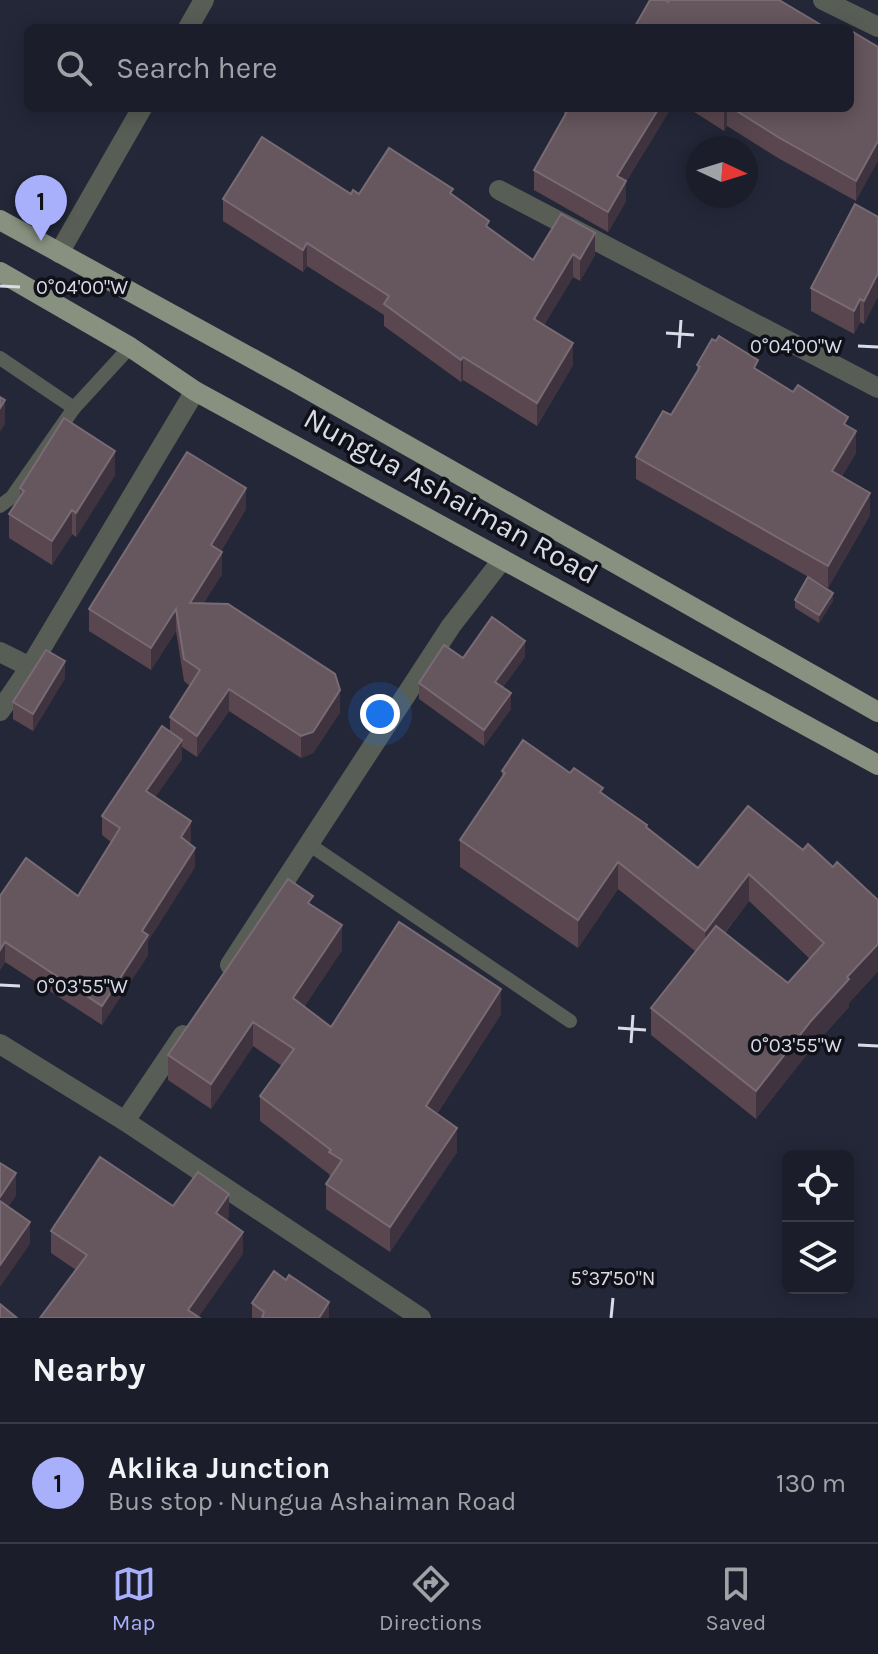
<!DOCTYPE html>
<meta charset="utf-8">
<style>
body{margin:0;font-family:Karla,sans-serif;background:#242632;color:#f1f3f6}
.controls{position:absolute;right:24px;bottom:24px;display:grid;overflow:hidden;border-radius:12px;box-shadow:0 4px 20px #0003}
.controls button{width:72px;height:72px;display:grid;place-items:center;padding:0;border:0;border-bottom:2px solid #393b47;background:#1b1d2a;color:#f1f3f6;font:40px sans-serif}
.compass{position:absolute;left:686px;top:136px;width:72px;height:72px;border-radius:50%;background:#1b1d2a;box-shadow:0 4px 20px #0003;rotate:94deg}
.you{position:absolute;left:380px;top:714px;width:28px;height:28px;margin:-20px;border:6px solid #fff;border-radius:50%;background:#1a73e8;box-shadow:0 0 0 12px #1a73e833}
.badge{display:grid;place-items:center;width:52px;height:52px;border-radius:50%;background:#a8b0fc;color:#111;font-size:26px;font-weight:700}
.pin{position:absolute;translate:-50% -66px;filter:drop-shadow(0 2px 4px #0008)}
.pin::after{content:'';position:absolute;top:42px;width:28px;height:24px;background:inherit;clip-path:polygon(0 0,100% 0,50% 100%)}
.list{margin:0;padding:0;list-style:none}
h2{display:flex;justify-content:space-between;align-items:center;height:104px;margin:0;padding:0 32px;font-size:34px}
h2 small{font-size:26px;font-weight:400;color:#a0a2a8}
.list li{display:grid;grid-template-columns:52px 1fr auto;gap:24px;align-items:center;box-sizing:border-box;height:120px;padding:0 32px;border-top:2px solid #393b47}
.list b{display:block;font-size:30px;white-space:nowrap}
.list p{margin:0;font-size:26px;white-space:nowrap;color:#a0a2a8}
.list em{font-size:26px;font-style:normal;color:#a0a2a8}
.icon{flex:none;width:44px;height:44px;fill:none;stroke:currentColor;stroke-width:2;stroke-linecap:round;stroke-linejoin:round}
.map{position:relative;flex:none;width:878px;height:1318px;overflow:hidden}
.search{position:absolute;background:#1b1d2a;box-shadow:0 4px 20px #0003;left:24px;right:24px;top:24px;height:88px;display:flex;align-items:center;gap:20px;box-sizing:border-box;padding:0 28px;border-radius:12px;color:#a0a2a8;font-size:30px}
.sheet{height:224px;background:#1b1d2a}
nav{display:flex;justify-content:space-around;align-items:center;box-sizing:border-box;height:112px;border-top:2px solid #393b47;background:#1b1d2a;font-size:22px;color:#a0a2a8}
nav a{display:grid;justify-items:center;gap:4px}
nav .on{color:#a8b0fc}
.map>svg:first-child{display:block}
</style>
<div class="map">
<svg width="878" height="1318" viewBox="0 0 878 1318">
<rect width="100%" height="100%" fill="#242738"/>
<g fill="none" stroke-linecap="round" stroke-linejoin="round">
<!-- service -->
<g stroke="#585d55" stroke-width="14">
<polyline points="0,358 74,408"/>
<polyline points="0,506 12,497 74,408 130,347"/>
<polyline points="310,845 570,1021"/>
</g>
<!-- minor -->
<g stroke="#585d55" stroke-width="20">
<polyline points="823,0 878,27"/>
<polyline points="188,28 204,0"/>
<polyline points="499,190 878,388"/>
<polyline points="59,253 142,108"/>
<polyline points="0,652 30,667"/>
<polyline points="0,711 30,667 195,391"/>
<polyline points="230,965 451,626 502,560"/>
<polyline points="0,1044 125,1121 421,1318"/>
<polyline points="125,1121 183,1035"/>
</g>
<!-- primary -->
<g stroke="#889180" stroke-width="20">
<polyline points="0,220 295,382 878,712"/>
<polyline points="0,272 130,347 195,391 878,765"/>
</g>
</g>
<!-- wall -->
<g fill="#59464e" fill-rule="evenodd">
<polygon points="878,47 856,201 778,158 727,126 724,131 688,108 850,108"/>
<polygon points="564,108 671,108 626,182 626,201 608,232 534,190 534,170 564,116"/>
<polygon points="351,194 453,195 489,229 533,260 561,214 595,255 580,281 573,277 544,325 573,365 537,426 463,380 461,382 384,326 384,315 307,266 303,272 223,221 223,199"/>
<polygon points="878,217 878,296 864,324 860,322 854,334 811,311 811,288"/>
<polygon points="697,365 758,371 848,426 856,453 842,476 870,515 828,588 636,479 636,457 671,415 697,372"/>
<polygon points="115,475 76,537 72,534 52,565 9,538 9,514 20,497 20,488"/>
<polygon points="246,509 221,551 222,574 203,604 340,712 313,753 301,758 229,711 197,757 182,747 182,759 155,797 191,841 189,844 195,867 148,941 148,955 102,1025 5,962 0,970 0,896 78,896 111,842 102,835 102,816 170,731 170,717 190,686 184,681 176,631 151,670 89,631 89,609"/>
<polygon points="795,600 833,601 819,623 795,608"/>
<polygon points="525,657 503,687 511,709 484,746 419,699 419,683 463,658"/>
<polygon points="65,678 33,731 13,719 13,702"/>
<path d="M502 771 603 794 698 868 803 850 833 867 878 900V971L849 1003V1007L811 1049 756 1119 651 1035V1008L695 951 618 889 578 948 460 867V840L502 777ZM749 901 810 959 788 983 725 933Z"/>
<polygon points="313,906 342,950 304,1007 331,1027 501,1014 437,1114 457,1152 390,1252 326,1209 326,1184 330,1177 329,1174 260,1121 260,1096 282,1066 253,1046 211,1109 168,1080 168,1055"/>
<polygon points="173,1206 229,1216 227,1220 243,1254 76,1270 51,1253 51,1231"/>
<polygon points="252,1303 329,1318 252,1318"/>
</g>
<!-- shaded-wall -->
<g fill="#3e333e">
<polygon points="659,108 671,108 626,182 626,201 608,232 608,212 617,176"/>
<polygon points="726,108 727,108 727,126 724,131 724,111"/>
<polygon points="878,141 878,161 856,201 856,181"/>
<polygon points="595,233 595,255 580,281 580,259"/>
<polygon points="307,243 307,266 303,272 303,250"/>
<polygon points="573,254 573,277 534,342 534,319"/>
<polygon points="878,273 878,296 864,324 864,301"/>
<polygon points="860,299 860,322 854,334 854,311"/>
<polygon points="573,343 573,365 537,426 537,403"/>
<polygon points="463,357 463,380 461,382 461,360"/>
<polygon points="5,400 5,424 0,432 0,408"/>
<polygon points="856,431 856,453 832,492 832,471"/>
<polygon points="115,451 115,475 76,537 76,513"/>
<polygon points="246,488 246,509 211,567 211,545"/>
<polygon points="870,493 870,515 828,588 828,566"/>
<polygon points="72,510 72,534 52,565 52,541"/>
<polygon points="222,552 222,574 190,625 190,603"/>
<polygon points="833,593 833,601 819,623 819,615"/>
<polygon points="176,609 176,631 151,670 151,648"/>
<polygon points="525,641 525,657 495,698 495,682"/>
<polygon points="65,661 65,678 33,731 33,714"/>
<polygon points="229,689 229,711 197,757 197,736"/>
<polygon points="340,690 340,712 313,753 301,758 301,736"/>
<polygon points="511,693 511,709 484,746 484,730"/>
<polygon points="182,740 182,759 146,810 146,791"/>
<polygon points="191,821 191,841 181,856 181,837"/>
<polygon points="195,848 195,867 148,941 148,955 102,1025 102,1006 142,931"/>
<polygon points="618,862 618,889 578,948 578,920"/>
<polygon points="749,874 749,901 705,958 705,931"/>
<polygon points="342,925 342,950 293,1023 293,998"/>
<polygon points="5,942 5,962 0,970 0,950"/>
<polygon points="878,944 878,971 849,1003 849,1007 811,1049 756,1119 756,1091 847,977"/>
<polygon points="501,989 501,1014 426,1131 426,1106"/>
<polygon points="253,1022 253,1046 211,1109 211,1084"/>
<polygon points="457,1128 457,1152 390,1252 390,1227"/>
<polygon points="16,1173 16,1196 0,1219 0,1197"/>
<polygon points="229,1194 229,1216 216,1235 216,1213"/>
<polygon points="30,1222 30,1244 0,1287 0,1265"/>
<polygon points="243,1232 243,1254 198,1318 188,1310"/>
<polygon points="329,1302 329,1318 319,1318"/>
</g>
<!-- building -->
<g fill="#66565e" stroke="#786b74" stroke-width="2">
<polygon points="650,0 665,0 668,2 669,0 779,0 826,28 634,28"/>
<polygon points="853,32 878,47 878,141 856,181 778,137 732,108 850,108 850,37"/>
<polygon points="569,108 659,108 617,176 626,181 608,212 534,170"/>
<polygon points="262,137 351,194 353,190 359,194 389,148 453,189 450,193 489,221 486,226 533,260 561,214 595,233 580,259 573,254 534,319 573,343 537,403 463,357 461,360 384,304 389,296 307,243 303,250 223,199"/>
<polygon points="855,204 878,217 878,273 864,301 860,299 854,311 811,288"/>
<polygon points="719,336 758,360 754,368 793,392 798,385 848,417 844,424 856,431 832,471 870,493 828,566 636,457 663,411 671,415 700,367 697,365 712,339 716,341"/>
<polygon points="0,397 5,400 0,408"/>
<polygon points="64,418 115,451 76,513 72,510 52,541 9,514 24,491 20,488"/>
<polygon points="187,452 246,488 211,545 222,552 190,603 228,604 335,674 340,690 313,732 301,736 229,689 197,736 170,717 200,670 184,659 176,609 151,648 89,609"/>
<polygon points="808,577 833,593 819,615 795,600"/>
<polygon points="492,617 525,641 495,682 511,693 484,730 419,683 444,645 463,658"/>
<polygon points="46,650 65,661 33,714 13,702"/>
<polygon points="162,726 182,740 146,791 191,821 181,837 195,848 142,931 148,935 102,1006 5,942 0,950 0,896 26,858 78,896 120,828 102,816"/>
<polygon points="523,740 570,773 574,768 603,788 600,792 647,825 646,827 698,868 748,806 803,850 808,844 833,867 837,862 878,900 878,944 847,977 849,979 811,1021 756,1091 651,1008 716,926 788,983 824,943 749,874 705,931 618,862 578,920 460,840 505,773 502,771"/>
<polygon points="288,879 313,896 308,903 342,925 293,998 331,1027 399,922 501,989 426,1106 457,1128 390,1227 326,1184 342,1160 329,1152 331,1150 260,1096 294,1049 253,1022 211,1084 168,1055"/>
<polygon points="100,1157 173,1206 198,1172 229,1194 216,1213 243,1232 188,1310 200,1318 40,1318 87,1255 51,1231"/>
<polygon points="0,1163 16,1173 0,1197"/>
<polygon points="0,1201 30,1222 0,1265"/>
<polygon points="274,1271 286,1280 289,1275 329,1302 319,1318 262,1318 264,1312 252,1303"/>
<polygon points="0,1304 17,1318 0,1318"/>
</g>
<!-- ticks -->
<path fill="none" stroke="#d9dce7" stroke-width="3" d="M0 286 20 287M666 333 694 335M858 346 878 347M679 348 681 320M0 985 20 986M618 1028 646 1030M631 1043 633 1015M858 1045 878 1046M611 1318 613 1298"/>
<g text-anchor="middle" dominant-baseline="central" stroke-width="7" stroke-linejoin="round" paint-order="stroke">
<!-- street labels -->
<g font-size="30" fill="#d9dce7" stroke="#0f1018">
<text transform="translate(451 496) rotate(29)">Nungua Ashaiman Road</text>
</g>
</g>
<g font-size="20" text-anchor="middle" fill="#d9dce7" stroke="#0f1018" stroke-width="7" stroke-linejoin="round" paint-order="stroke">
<text x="82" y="294">0°04'00"W</text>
<text x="796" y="353">0°04'00"W</text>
<text x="82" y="993">0°03'55"W</text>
<text x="796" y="1052">0°03'55"W</text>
<text x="613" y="1285">5°37'50"N</text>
</g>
</svg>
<div class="controls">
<button><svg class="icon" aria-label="locate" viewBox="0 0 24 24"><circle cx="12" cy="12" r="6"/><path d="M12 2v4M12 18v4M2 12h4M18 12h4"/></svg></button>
<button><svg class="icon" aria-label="layers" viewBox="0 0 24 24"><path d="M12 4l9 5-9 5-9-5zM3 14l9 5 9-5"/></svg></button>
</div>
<svg class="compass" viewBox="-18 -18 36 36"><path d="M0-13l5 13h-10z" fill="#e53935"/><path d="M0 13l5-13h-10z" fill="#a0a2a8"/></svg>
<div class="you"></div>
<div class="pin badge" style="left:41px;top:241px">1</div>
<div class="search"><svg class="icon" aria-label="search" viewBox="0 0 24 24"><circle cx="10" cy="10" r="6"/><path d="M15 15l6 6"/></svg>Search here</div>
</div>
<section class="sheet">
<h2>Nearby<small></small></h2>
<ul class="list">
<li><span class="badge">1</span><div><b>Aklika Junction</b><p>Bus stop · Nungua Ashaiman Road</p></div><em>130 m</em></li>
</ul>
</section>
<nav>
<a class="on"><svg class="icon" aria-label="map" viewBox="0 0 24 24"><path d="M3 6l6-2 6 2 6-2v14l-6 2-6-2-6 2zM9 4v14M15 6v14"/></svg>Map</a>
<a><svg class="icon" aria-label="directions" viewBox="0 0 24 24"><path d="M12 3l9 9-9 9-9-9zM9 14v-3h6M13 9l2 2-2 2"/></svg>Directions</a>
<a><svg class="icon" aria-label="saved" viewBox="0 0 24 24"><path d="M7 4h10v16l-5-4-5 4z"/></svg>Saved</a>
</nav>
